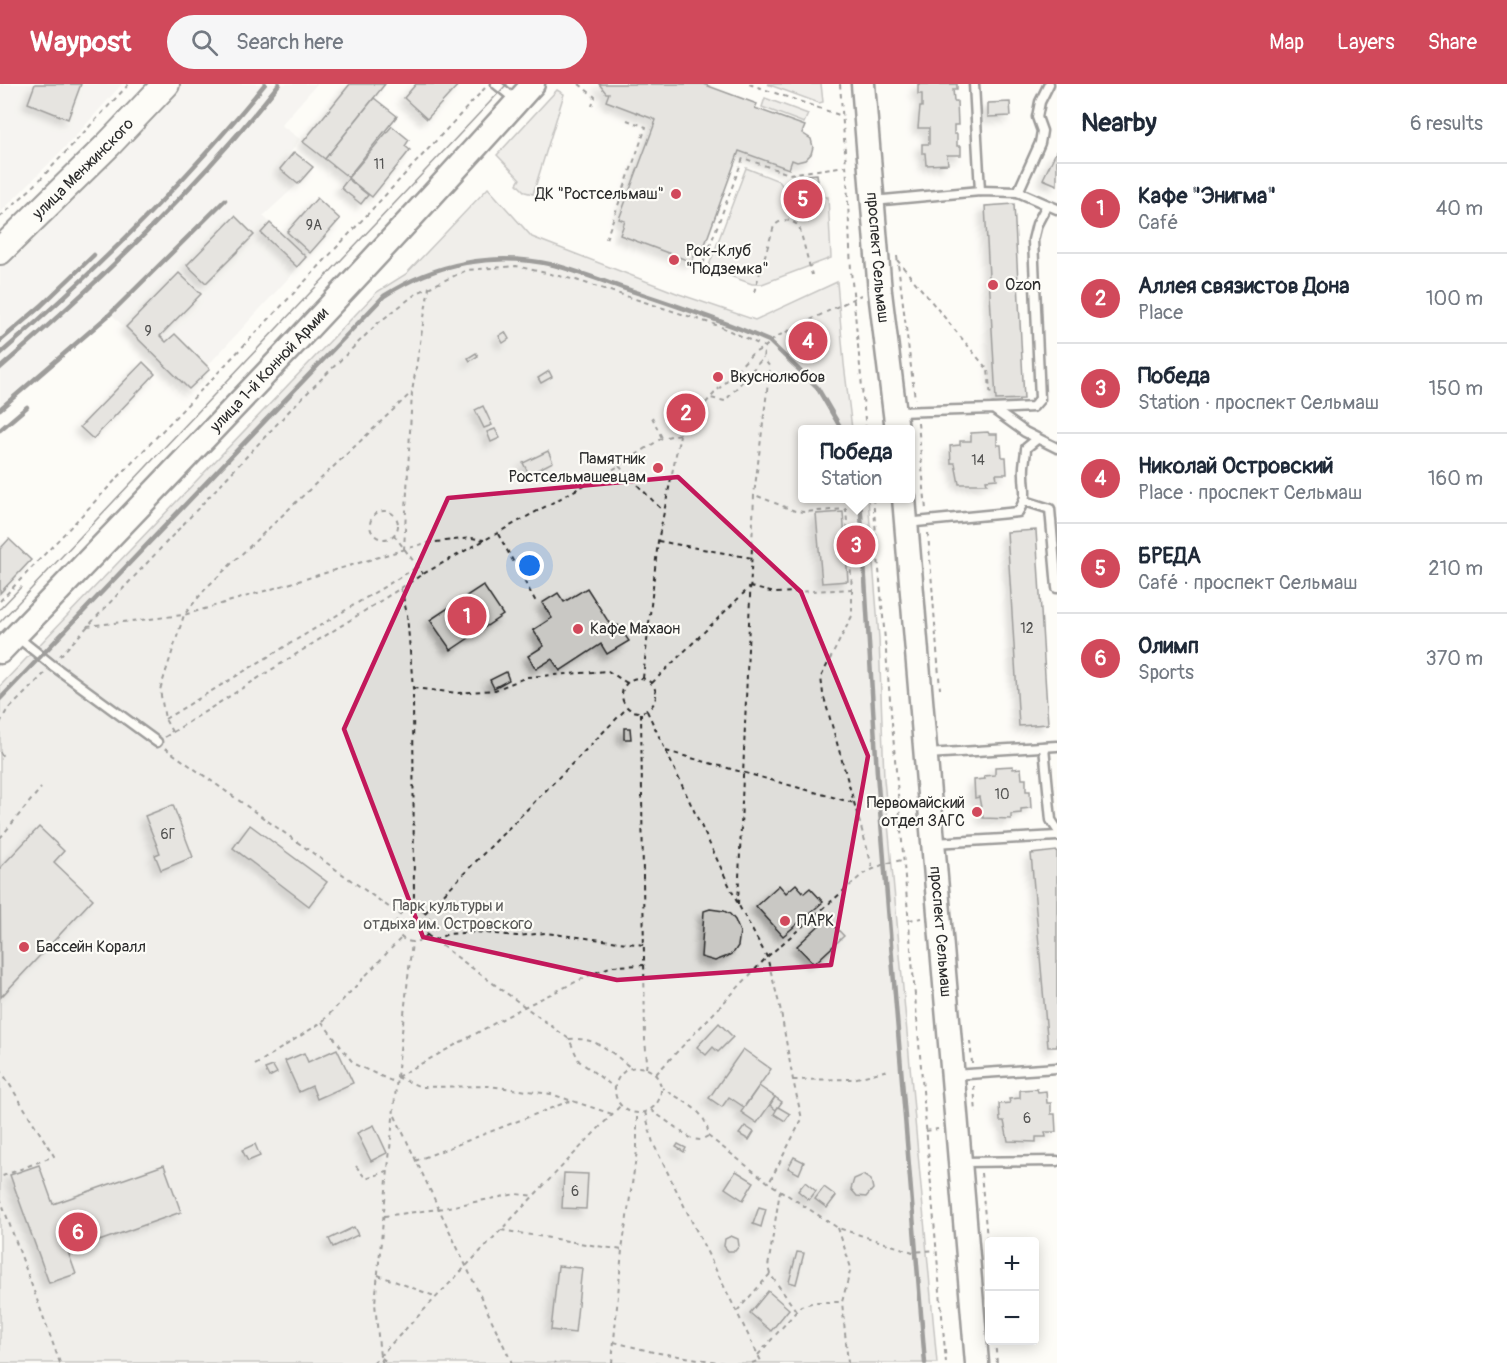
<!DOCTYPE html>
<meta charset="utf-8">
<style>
body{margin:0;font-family:Pangolin,sans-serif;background:#f6f6f7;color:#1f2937}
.controls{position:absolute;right:18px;bottom:18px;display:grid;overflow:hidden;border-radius:6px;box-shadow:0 3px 15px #0003}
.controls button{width:54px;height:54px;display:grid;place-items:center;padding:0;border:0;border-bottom:2px solid #e0e1e3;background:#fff;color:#1f2937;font:30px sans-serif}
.you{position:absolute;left:530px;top:482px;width:21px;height:21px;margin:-15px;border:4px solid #fff;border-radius:50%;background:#1a73e8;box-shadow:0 0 0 9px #1a73e833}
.badge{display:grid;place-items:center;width:39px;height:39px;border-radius:50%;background:#d1495b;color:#fff;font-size:20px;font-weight:700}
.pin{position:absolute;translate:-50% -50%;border:3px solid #fff;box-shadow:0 2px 6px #0006}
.popup{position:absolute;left:798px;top:341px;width:117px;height:78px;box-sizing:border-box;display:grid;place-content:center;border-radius:6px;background:#fff;filter:drop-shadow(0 2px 4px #0005);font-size:20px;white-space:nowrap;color:#747a83}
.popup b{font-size:22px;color:#1f2937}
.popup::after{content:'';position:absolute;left:50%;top:100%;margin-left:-12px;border:12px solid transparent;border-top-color:#fff}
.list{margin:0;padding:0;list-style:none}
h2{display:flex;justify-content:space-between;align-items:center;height:78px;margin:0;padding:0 24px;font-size:26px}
h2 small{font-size:20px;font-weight:400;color:#747a83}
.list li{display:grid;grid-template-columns:39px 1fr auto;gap:18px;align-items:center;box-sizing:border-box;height:90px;padding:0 24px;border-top:2px solid #e0e1e3}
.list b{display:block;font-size:22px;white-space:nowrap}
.list p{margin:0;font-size:20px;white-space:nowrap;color:#747a83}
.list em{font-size:20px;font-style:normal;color:#747a83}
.icon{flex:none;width:33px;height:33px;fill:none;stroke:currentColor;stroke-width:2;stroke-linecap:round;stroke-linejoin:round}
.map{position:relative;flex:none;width:1057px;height:1279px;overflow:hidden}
header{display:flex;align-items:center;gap:36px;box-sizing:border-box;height:84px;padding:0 30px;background:#d1495b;color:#fff}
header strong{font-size:28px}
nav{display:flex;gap:33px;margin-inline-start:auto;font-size:21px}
.search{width:420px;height:54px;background:#f6f6f7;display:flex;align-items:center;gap:15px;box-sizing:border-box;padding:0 21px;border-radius:33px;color:#747a83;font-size:22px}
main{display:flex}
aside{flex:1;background:#fff}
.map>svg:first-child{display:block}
</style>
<header>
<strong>Waypost</strong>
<div class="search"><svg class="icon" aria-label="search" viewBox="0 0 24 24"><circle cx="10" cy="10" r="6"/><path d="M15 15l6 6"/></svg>Search here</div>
<nav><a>Map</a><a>Layers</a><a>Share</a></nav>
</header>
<main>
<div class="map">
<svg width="1057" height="1279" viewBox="0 0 1057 1279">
<defs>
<filter id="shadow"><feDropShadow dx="-5.5" dy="5.5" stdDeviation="3" flood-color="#0004"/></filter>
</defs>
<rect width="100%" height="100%" fill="#fdfcf7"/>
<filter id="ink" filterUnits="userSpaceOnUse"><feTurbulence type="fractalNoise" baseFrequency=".0167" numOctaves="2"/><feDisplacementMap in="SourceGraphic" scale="12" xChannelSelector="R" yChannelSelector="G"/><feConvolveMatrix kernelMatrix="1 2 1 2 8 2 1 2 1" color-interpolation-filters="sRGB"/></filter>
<g filter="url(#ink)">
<!-- built -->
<g fill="#edece8">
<polygon points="0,0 122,0 74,54 0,129"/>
<polygon points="170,0 317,0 281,41 300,55 291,68 312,87 263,132 308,173 186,305 111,230 0,327 0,173"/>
</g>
<!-- green -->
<g fill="#dfdeda" stroke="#858482" stroke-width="1.5">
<polygon points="767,0 821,0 823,18 819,19"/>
<polygon points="557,6 564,10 533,110 525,108 517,100 520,95 497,71"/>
<polygon points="765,14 808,30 804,39 762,23"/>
<polygon points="746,84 779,97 801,127 814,121 820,113 828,113 831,174 762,200 752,200 708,184"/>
<polygon points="488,104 532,153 679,210 755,236 837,198 844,280 852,345 802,346 802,414 868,415 879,554 884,695 937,1279 0,1279 0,602 377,208 406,190"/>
</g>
<!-- building -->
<g fill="#c9c8c4" stroke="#2b2b2b" stroke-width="1.5" filter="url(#shadow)">
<polygon points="35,0 81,0 68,35 28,19"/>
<polygon points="350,0 385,0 325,75 303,58"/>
<polygon points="416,0 459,0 427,35 404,14"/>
<polygon points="599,0 703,0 757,20 755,24 805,42 802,49 811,55 813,63 811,70 805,76 797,78 792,76 789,85 739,67 703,166 697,164 692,178 620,151 625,137 619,135 656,36 606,17 609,9 606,9"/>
<polygon points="918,0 957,0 957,5 953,5 954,17 957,17 958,41 954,41 954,50 957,50 957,62 961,62 961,71 947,71 948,80 926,81 925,69 922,69 922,60 929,60 929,44 918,44 920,23 922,23 922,10 918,10"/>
<polygon points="374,14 397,32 348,93 325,75"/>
<polygon points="1010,18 1011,32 988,33 988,19"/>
<polygon points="392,42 409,56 405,62 410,66 372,113 348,94"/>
<polygon points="1057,66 1057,101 1043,95"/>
<polygon points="294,68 313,83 298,100 280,85"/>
<polygon points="817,90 818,97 796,98 796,92"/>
<polygon points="348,95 368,111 361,120 341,104"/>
<polygon points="805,105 812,120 801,125 794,110"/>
<polygon points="317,114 340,135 310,169 287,148"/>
<polygon points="1014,120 1024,315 996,316 985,122"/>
<polygon points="235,132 254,151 206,199 187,181"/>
<polygon points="270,139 306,173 297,183 261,149"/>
<polygon points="179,189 201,210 160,252 166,258 175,250 210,285 189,305 126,243"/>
<polygon points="505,248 509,255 503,259 499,252"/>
<polygon points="476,269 478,272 470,277 468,274"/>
<polygon points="143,278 155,290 93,355 80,343"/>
<polygon points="549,287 552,293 541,299 538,294"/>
<polygon points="483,322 492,341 484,344 475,326"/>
<polygon points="495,345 500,354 491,358 487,348"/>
<polygon points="988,348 989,350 997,350 997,361 1001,361 1002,373 1006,373 1007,390 996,390 997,395 986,396 987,400 959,400 955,379 951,379 950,362 960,361 960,357 971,357 971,349"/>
<polygon points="548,367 553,378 529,390 523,379"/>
<polygon points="843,428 848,497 822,499 816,430"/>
<polygon points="1036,446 1048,640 1019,642 1007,448"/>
<polygon points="9,455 31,476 0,509 0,465"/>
<polygon points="483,501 503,531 451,566 430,536"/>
<polygon points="587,504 613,545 618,541 629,557 607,570 601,560 560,587 552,575 536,585 528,572 544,562 533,546 552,534 542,519 558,509 564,518"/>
<polygon points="506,588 509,596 494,604 490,596"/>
<polygon points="624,644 630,644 631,655 624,655"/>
<polygon points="1013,682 1013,685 1021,684 1022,695 1026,695 1026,707 1030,707 1031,724 1021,725 1021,729 1011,730 1011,735 983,734 979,713 975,714 974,696 985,695 984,692 995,691 995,683"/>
<polygon points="173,721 193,773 161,786 155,771 160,769 145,732"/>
<polygon points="250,741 327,798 309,822 233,764"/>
<polygon points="39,743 64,767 54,778 93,815 1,913 0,784"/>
<polygon points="1057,767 1057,963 1048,963 1031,770"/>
<polygon points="796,800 804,809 810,804 823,818 783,852 756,822 779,801 786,809"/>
<polygon points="710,825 724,827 730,830 735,836 740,848 738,862 734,868 728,872 715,877 701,873 704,827"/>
<polygon points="827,834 844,852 814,880 797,862"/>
<polygon points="719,939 733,953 718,968 713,963 706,971 697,963"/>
<polygon points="337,965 353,999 317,1015 312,1002 299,1008 285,977 304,969 308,978"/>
<polygon points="743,965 771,985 744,1023 729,1013 722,1023 709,1014"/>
<polygon points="273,982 277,989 269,993 265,985"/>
<polygon points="759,1002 775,1013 757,1039 741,1028"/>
<polygon points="1037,1005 1038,1008 1046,1007 1047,1019 1051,1019 1051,1030 1055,1030 1056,1048 1045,1048 1046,1053 1036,1053 1036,1058 1008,1057 1004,1037 1000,1037 999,1020 1010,1019 1009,1015 1020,1014 1020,1006"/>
<polygon points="775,1013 782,1018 776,1026 770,1021"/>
<polygon points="778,1023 790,1030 785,1037 774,1030"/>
<polygon points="374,1041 387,1069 371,1077 357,1049"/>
<polygon points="745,1042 754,1048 749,1056 739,1050"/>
<polygon points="255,1060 260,1072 248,1077 242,1066"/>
<polygon points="678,1060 686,1064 684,1068 676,1063"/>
<polygon points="794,1073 804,1078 799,1090 788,1084"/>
<polygon points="39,1081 53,1120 164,1081 181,1128 68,1168 76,1190 49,1199 10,1091"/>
<polygon points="736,1087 754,1098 743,1116 725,1104"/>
<polygon points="564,1089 588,1090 586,1125 562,1124"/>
<polygon points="863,1091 871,1096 873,1105 866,1113 857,1112 851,1105 854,1095"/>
<polygon points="805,1098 816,1107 809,1116 798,1107"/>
<polygon points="824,1103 836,1112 827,1124 815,1115"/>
<polygon points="759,1123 766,1125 761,1143 753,1140"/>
<polygon points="354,1143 358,1151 333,1163 329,1155"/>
<polygon points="731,1152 738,1155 739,1162 735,1167 728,1167 724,1162 725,1155"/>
<polygon points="797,1168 804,1169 796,1200 789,1198"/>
<polygon points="558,1182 582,1184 575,1249 551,1246"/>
<polygon points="768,1207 789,1225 771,1247 750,1229"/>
</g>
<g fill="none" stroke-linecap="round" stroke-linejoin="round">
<!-- service casing -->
<g stroke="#2b2b2b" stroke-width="13">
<g id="service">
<polyline points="496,0 517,17"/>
<polyline points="974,0 980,107"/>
<polyline points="1018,108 1040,59 1042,47 1037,33 1040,18 1049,0"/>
<polyline points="873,117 980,107 1018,108 1057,125"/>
<polyline points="993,325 1033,323 1040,315 1033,156 1037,140 1047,121"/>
<polyline points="897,328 993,325 1025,348 1057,364"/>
<polyline points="1025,417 1050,425 1057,504"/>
<path d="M906 439 1018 428C1029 410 1024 409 1024 390 1023 381 1026 372 1026 364L1037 355"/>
<polyline points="16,552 52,581 157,658"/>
<polyline points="1044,663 1051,736 1057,745"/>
<polyline points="927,670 1057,662"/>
<polyline points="934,759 1057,752"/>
<polyline points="953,991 1057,984"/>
<polyline points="961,1078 1057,1077"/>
</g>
</g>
<!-- secondary casing -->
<g stroke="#2b2b2b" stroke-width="27">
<g id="secondary">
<path id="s1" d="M863 0 880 208 897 346"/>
<path id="s2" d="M904 414 977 1279"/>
<path id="s3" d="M0 568C180 381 360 193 533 0"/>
</g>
</g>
<!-- primary casing -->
<g stroke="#2b2b2b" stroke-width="30">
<g id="primary">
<path id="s4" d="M0 167 108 61 166 0"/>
</g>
</g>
<!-- path -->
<g stroke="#2b2b2b" stroke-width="2" stroke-dasharray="4.5 4.5" stroke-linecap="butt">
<polyline points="579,0 595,13 592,22"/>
<polyline points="749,0 842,32"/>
<polyline points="840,0 847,94 851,187 866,346"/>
<polyline points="0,133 35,101 129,0"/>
<polyline points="606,155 646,43 627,36"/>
<polyline points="897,172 915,315"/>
<polyline points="897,176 988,286 991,314"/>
<polyline points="700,188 743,74 789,90 846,82"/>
<path d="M754 208 774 142C782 134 790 135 799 142L812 191"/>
<polyline points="652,333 662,354"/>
<polyline points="918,339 926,426"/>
<polyline points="619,382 663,427"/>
<polyline points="873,414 946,1279"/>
<circle cx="384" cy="441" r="14"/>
<polyline points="928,449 940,605"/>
<polyline points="498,450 536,518"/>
<polyline points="394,451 423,490"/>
<polyline points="658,457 752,474"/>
<polyline points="404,466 412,308 429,203"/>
<polyline points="750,503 775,509 852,505 846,425 804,428 795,427 755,411"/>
<polyline points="401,504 407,530 413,604 414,824"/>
<polyline points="852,505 852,532 821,593 823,610 873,785"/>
<polyline points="0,517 311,191 485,4"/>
<polyline points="87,542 184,531 426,459 472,454 484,456"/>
<polyline points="60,572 291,325 378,239 417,209 467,186 516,182 576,196 719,242 765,263 763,274 725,317 710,314"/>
<circle cx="639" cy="611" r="17"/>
<polyline points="643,594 658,457 680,351"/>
<polyline points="652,599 750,503"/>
<polyline points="413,604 458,609 495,606 527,593 608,587 627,599"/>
<polyline points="647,627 738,820 767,873 780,923 793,996 802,1035 769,1099"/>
<polyline points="641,629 645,956 647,977 646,984"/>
<polyline points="165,635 417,483"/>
<polyline points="0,639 6,628 44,590"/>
<polyline points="172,648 165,635 160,606 184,531 207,503 412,308"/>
<polyline points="165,653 423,490 619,382 662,354 680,350 710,314 752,270 765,263 776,253 861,211"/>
<polyline points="165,664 400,831"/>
<polyline points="666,667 854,719"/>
<polyline points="0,668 3,673"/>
<polyline points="0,754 41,704"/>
<polyline points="738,820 754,411 770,283 763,274"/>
<circle cx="413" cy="841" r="17"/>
<polyline points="425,829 627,624"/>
<polyline points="909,836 922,834"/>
<polyline points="427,851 569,955 579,977 615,1004"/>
<polyline points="434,856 448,850 476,848 517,852 545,849 644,861"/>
<polyline points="322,938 354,980 396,999"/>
<path d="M569 955C597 953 610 967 631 984"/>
<polyline points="970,957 972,979"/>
<polyline points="255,981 322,938 402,853"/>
<circle cx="638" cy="1006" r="23"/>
<polyline points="0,985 54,1072 0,1093"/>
<polyline points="656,990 767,873 863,790 884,780 902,776"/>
<polyline points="397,993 524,923 590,891 612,882 645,881"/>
<polyline points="397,993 421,1003 489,1002 551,1010 612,1030"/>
<polyline points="793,996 853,995 888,986"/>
<polyline points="974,1002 976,1029"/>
<path d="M651 1026 692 1055 701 1056 708 1052C709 1026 680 1016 662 1004"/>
<polyline points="645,1028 653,1059 762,1279"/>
<polyline points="395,1032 512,1279"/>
<polyline points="926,1047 938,1045"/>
<polyline points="708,1052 769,1099 838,1144 913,1168 936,1166"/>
<polyline points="415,1077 572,1016"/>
<polyline points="356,1082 366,1095 387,1087"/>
<polyline points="981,1089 990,1188"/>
<polyline points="0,1114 60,1279"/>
<polyline points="384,1132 438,1125 516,1110 534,1112"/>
<polyline points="838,1144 851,1184 842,1218 848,1279"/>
<polyline points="501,1146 622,1166"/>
<polyline points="770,1190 768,1183 780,1107"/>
<polyline points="378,1191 437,1213"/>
<polyline points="737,1227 770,1190 797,1228"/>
<polyline points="995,1256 997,1279"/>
<polyline points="614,1258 653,1268 724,1279"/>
<polyline points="758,1271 801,1222 815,1218 842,1218"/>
<polyline points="382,1274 388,1279"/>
<polyline points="373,1279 621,1021"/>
<polyline points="383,1279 380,1273 375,1219 397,993 412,858"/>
<polyline points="554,1279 555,1278"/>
<polyline points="612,1279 622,1166 637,1067 637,1029"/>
<polyline points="752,1279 760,1276"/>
</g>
<!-- service -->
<use href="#service" stroke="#fdfcf7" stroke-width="8"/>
<!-- secondary -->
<use href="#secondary" stroke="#fdfcf7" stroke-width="22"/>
<!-- primary -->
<use href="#primary" stroke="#fdfcf7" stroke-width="26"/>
<!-- tram -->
<g stroke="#2b2b2b" stroke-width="1.5">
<polyline points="0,525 21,503"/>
<polyline points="0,538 507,0"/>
</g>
<!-- rail -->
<g stroke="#2b2b2b" stroke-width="4.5">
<polyline points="0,257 41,222 94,171"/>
<path d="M0 270C95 188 186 97 265 0"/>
<path d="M0 284C100 197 197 104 279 0"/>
<polyline points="0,325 109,231 225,116"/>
<polyline points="0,346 27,323"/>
<polyline points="860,414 877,689 925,1279"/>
<path d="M0 615 384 212C435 179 494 167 554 181 577 187 600 196 623 204 663 217 704 231 743 246L769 257 817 303 842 346"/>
</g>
</g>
</g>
<!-- marked area -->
<path d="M0 0H1057V1279H0ZM678 393 801 508 868 672 831 881 617 896 423 853 344 645 448 414Z" fill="#fdfcf7" fill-opacity=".55" fill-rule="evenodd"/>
<path fill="none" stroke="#c2185b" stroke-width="4.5" stroke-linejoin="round" d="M678 393 801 508 868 672 831 881 617 896 423 853 344 645 448 414Z"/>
<!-- markers -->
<g fill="#d1495b" stroke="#fdfcf7" stroke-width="2">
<circle cx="676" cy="110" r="6"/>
<circle cx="674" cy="176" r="6"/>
<circle cx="993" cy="201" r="6"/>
<circle cx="718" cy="293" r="6"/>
<circle cx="658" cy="384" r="6"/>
<circle cx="578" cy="545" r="6"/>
<circle cx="977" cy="728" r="6"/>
<circle cx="785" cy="837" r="6"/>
<circle cx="24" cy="863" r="6"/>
</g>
<g text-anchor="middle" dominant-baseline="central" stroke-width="4.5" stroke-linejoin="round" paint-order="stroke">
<!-- number labels -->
<g font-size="14" fill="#525251">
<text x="379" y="80">11</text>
<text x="314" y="141">9А</text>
<text x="148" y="247">9</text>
<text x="978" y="376">14</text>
<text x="1027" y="544">12</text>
<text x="1002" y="710">10</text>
<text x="168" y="750">6Г</text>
<text x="1027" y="1034">6</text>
<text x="575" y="1107">6</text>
</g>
<!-- street labels -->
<g font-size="16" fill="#2b2b2b" stroke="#fdfcf7">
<text stroke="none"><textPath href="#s4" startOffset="117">улица Менжинского</textPath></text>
<text stroke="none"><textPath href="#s1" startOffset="174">проспект Сельмаш</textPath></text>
<text stroke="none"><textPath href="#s3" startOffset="390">улица 1-й Конной Армии</textPath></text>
<text stroke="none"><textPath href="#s2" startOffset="435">проспект Сельмаш</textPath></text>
</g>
<!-- poi labels -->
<g font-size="16" fill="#2b2b2b" stroke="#fdfcf7" text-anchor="start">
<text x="664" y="110" text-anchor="end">ДК "Ростсельмаш"</text>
<text x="686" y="167">Рок-Клуб<tspan x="686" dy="18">"Подземка"</tspan></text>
<text x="1005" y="201">Ozon</text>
<text x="730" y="293">Вкуснолюбов</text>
<text x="646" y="375" text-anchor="end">Памятник<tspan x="646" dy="18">Ростсельмашевцам</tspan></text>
<text x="590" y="545">Кафе Махаон</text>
<text x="965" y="719" text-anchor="end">Первомайский<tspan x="965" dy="18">отдел ЗАГС</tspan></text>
<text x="797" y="837">ПАРК</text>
<text x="36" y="863">Бассейн Коралл</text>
</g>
<!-- park labels -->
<g font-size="16" fill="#585857" stroke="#fdfcf7">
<text x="448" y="822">Парк культуры и<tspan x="448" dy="18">отдыха им. Островского</tspan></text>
</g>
</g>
</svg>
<div class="controls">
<button>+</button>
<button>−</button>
</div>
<div class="you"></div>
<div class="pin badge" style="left:467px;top:532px">1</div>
<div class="pin badge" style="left:686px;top:329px">2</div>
<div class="pin badge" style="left:856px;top:461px">3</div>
<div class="popup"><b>Победа</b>Station</div>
<div class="pin badge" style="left:808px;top:257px">4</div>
<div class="pin badge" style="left:803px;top:115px">5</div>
<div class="pin badge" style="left:78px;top:1148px">6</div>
</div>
<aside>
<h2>Nearby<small>6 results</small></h2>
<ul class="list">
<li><span class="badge">1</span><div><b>Кафе &quot;Энигма&quot;</b><p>Café</p></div><em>40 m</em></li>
<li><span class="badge">2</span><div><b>Аллея связистов Дона</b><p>Place</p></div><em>100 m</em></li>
<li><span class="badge">3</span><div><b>Победа</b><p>Station · проспект Сельмаш</p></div><em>150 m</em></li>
<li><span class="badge">4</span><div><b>Николай Островский</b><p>Place · проспект Сельмаш</p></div><em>160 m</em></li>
<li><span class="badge">5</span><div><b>БРЕДА</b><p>Café · проспект Сельмаш</p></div><em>210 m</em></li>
<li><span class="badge">6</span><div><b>Олимп</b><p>Sports</p></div><em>370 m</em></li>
</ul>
</aside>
</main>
